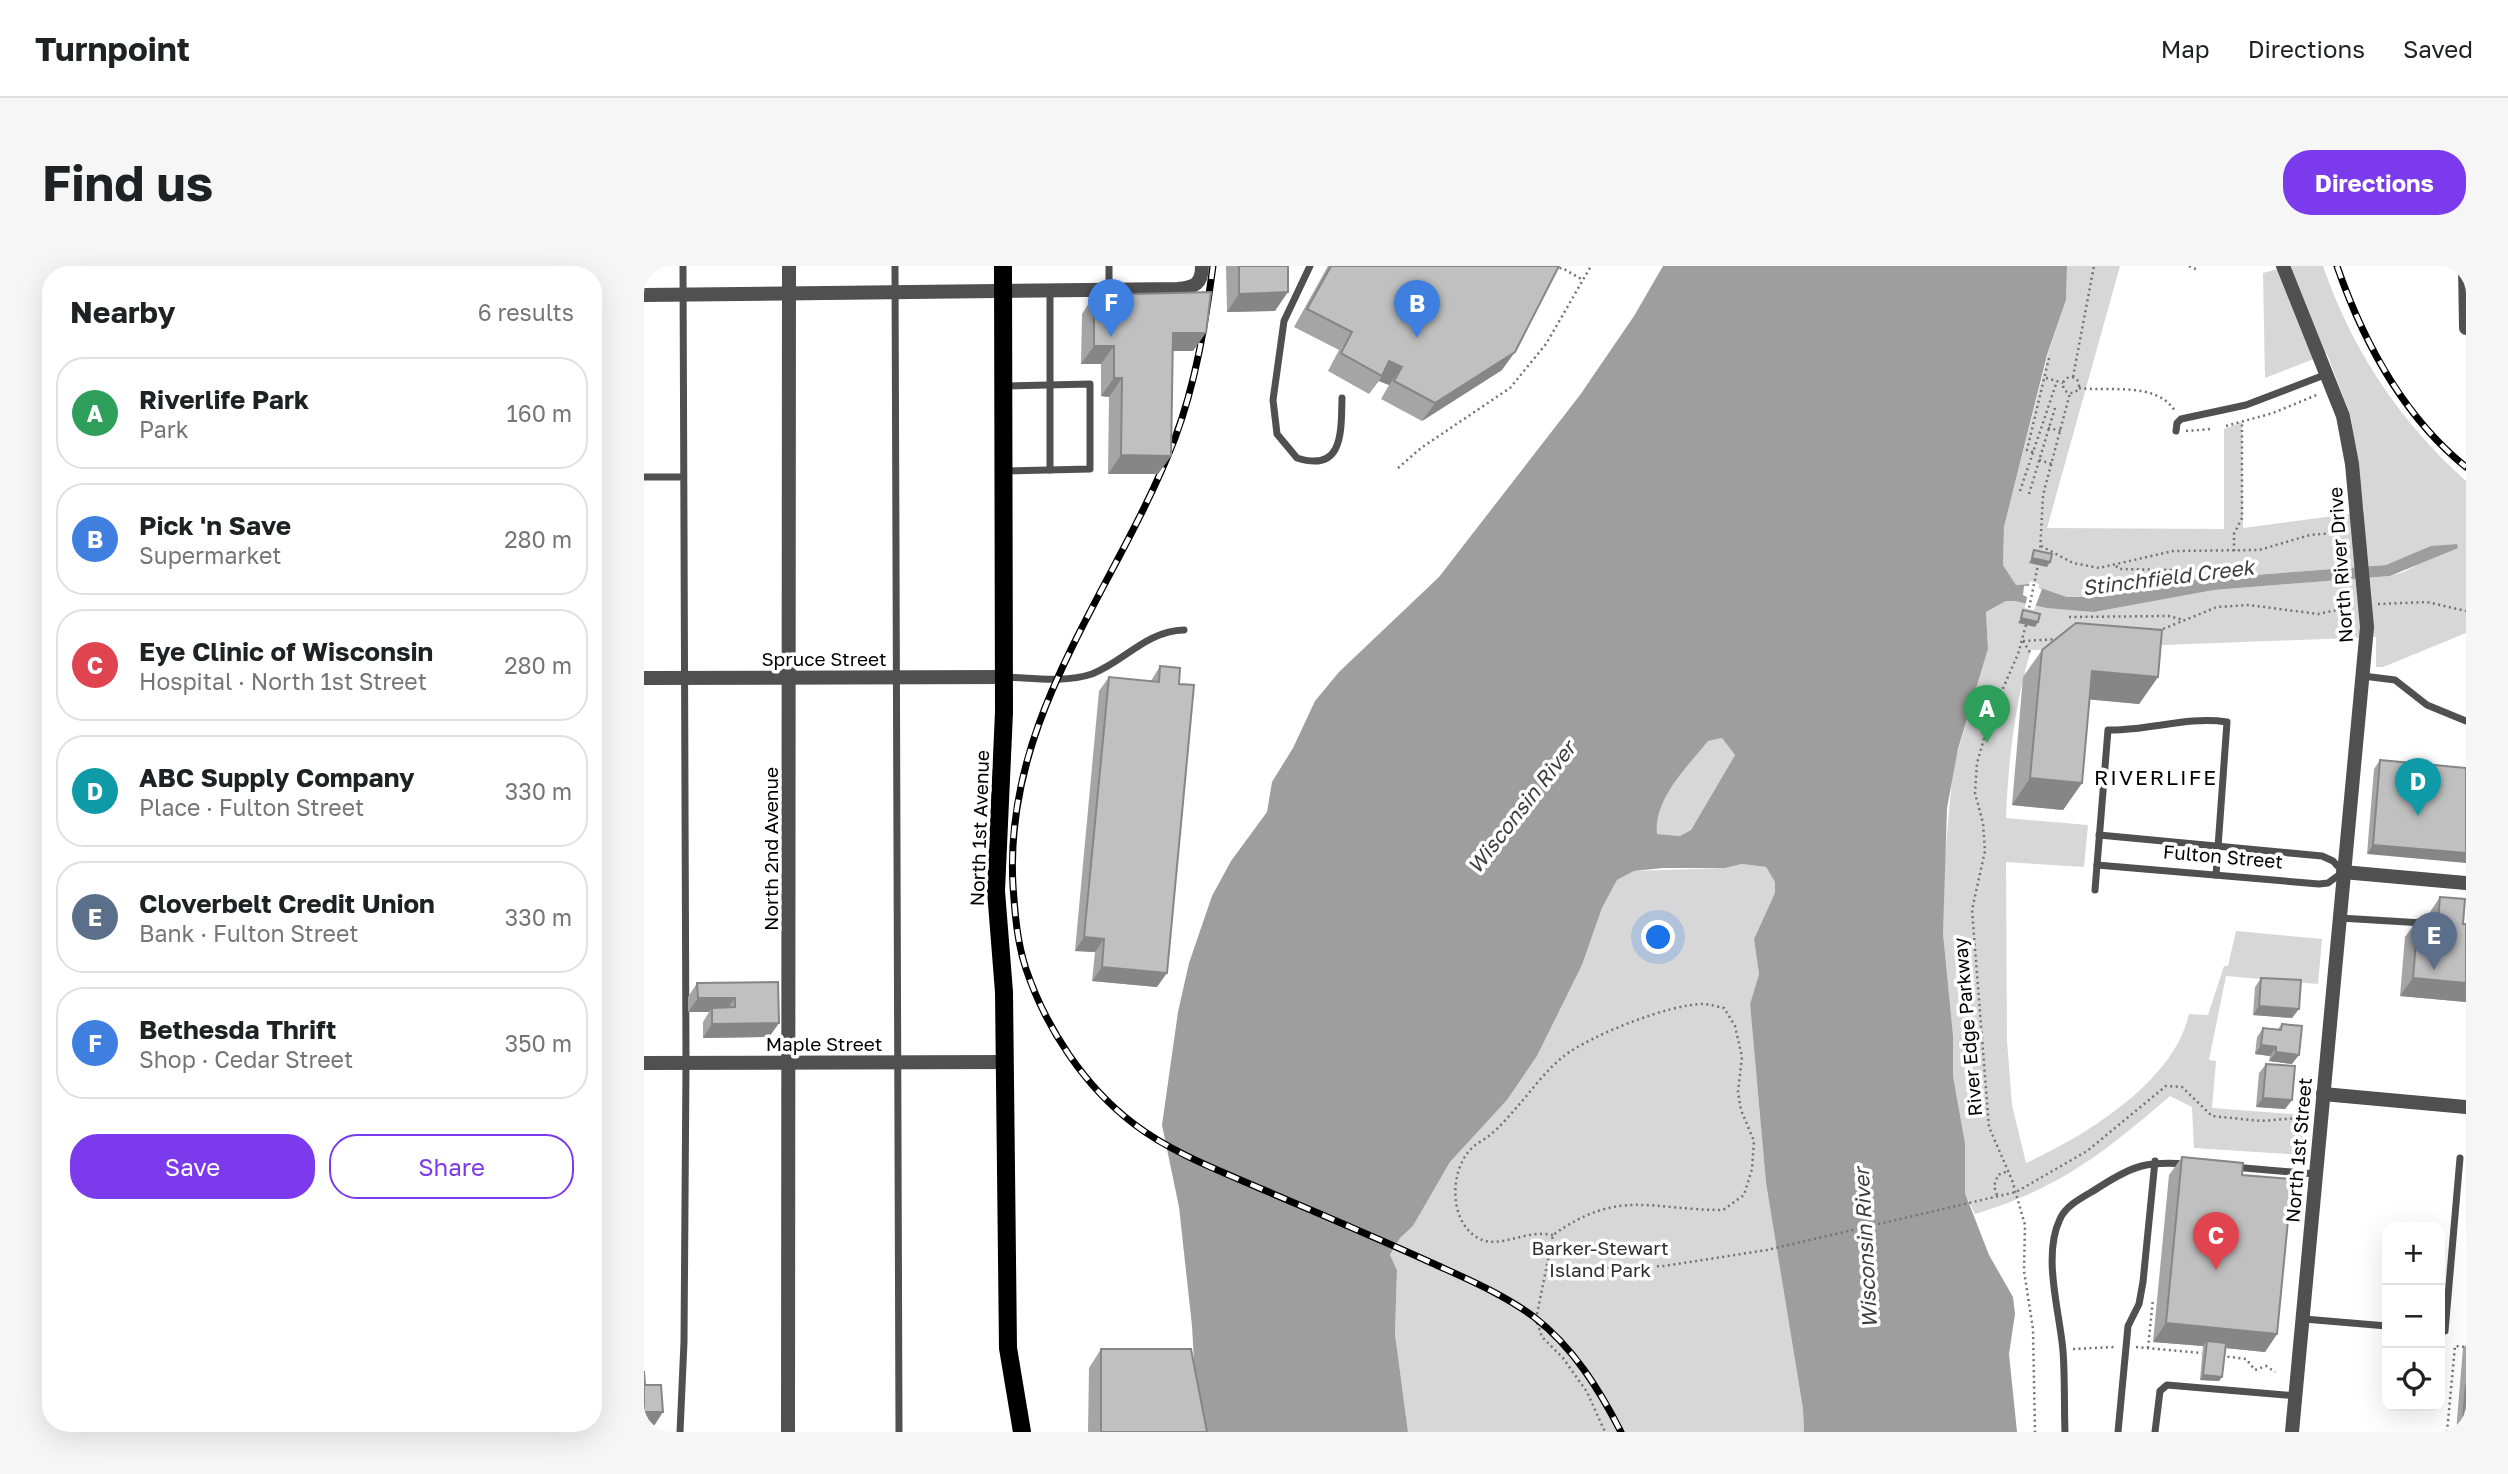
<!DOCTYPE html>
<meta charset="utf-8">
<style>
body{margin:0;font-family:"Golos Text",sans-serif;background:#f6f6f6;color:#202124}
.controls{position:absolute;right:21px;bottom:21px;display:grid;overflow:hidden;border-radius:14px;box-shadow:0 7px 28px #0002}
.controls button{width:63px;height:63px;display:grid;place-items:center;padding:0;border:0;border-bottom:2px solid #e0e0e0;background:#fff;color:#202124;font:35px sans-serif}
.you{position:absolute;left:1015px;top:672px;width:24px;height:24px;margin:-18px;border:5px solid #fff;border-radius:50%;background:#1a73e8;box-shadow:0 0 0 10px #1a73e833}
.badge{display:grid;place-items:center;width:46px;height:46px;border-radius:50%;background:#7c3aed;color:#fff;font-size:23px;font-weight:700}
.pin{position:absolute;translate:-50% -58px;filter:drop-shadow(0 2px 4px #0008)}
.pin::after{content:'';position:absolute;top:37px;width:24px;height:21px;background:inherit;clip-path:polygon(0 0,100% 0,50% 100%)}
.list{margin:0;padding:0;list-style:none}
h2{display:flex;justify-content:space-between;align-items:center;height:91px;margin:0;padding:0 28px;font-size:30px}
h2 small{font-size:23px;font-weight:400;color:#757577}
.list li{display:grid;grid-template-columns:46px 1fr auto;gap:21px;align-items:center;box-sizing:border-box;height:112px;margin:0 14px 14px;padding:0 14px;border:2px solid #e0e0e0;border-radius:28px}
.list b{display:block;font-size:26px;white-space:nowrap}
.list p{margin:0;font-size:23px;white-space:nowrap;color:#757577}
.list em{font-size:23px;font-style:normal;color:#757577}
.actions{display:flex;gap:14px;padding:21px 28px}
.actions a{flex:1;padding:16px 0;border:2px solid #7c3aed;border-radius:28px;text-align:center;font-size:24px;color:#7c3aed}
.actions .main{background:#7c3aed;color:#fff}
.icon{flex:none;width:38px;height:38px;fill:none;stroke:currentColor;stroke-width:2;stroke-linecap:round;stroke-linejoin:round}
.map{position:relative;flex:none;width:1822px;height:1166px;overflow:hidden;border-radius:28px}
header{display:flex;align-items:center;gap:42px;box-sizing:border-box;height:98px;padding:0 35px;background:#fff;border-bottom:2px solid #e0e0e0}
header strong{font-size:33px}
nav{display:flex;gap:38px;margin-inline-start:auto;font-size:24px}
.intro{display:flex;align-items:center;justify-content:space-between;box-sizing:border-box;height:168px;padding:0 42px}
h1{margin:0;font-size:49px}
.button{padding:18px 32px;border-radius:28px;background:#7c3aed;color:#fff;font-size:24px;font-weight:700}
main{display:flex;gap:42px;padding:0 42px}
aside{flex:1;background:#fff;border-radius:28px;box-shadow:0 7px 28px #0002}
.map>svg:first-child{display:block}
</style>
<header>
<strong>Turnpoint</strong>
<nav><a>Map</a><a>Directions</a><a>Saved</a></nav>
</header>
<div class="intro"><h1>Find us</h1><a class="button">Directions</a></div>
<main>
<aside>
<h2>Nearby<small>6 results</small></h2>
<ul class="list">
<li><span class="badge" style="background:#2e9e5b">A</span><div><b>Riverlife Park</b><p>Park</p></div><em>160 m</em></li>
<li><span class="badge" style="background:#3f7fe0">B</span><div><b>Pick 'n Save</b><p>Supermarket</p></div><em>280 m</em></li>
<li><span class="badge" style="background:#e0444e">C</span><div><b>Eye Clinic of Wisconsin</b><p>Hospital · North 1st Street</p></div><em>280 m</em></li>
<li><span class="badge" style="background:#0f9aa8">D</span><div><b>ABC Supply Company</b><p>Place · Fulton Street</p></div><em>330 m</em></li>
<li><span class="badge" style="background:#5c6f8a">E</span><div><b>Cloverbelt Credit Union</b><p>Bank · Fulton Street</p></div><em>330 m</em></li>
<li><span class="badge" style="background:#3f7fe0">F</span><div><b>Bethesda Thrift</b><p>Shop · Cedar Street</p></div><em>350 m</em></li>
</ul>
<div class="actions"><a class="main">Save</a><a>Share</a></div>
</aside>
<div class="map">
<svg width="1822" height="1166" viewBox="0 0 1822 1166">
<rect width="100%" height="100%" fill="#fff"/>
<!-- green -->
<g fill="#d7d7d7">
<path d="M1423 0H1476L1403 262 1580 263V163L1598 156 1599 262 1720 246 1707 151 1683 88 1621 112 1619 7 1646 0H1679C1708 84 1756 156 1822 215V367L1739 401H1732V371L1387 384C1371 437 1364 496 1362 552L1444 559 1440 601 1362 596 1363 775 1368 839 1382 897C1441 870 1530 816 1545 748L1564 749 1580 700H1584L1592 665 1678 673 1674 718 1582 710 1565 794 1572 795 1568 842 1662 849 1658 889 1550 882 1548 841 1526 830C1461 886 1415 923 1331 948L1321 927V877L1309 810V769L1299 667 1300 601 1309 502 1344 383 1342 346 1362 335H1371L1450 346 1570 324 1746 310 1760 306 1813 278 1791 280 1742 299 1545 314 1459 331H1423L1385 318 1372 319 1359 299 1360 261 1404 88 1422 34Z"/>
<path d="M1078 472 1091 489 1047 564 1036 570 1013 568C1010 532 1043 502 1064 475Z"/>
<polygon points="1098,598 1122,601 1131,616 1131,628 1110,673 1115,708 1106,738 1122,917 1159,1143 1160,1166 764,1166 751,1068 753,1004 746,990 756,972 769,960 806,896 863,834 893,790 938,699 958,642 973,614 990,605 1081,602"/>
</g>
<!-- water -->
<path fill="#9e9e9e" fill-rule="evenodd" d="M1019 0H1423L1422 34 1403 89 1360 261 1359 299 1372 319 1385 318 1423 331H1459L1545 314 1742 299 1787 280 1813 278 1814 282 1746 310 1570 324 1450 346 1403 342 1371 335H1362L1342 346 1344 383 1314 483 1303 542 1299 667 1309 769V810L1321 877V927L1345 989 1369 1031 1371 1048 1365 1088 1373 1166H1160L1159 1143 1122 917 1106 738 1115 708 1110 673 1131 627V616L1122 601 1098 598 1081 602H1019L990 605 973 614 958 642 938 699 893 790 863 834 806 896 769 960 756 972 746 989 753 1004 751 1068 764 1166H554L548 1060 535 941 518 859 534 746 545 697 568 630 587 595 623 546 628 516 649 482 671 435 695 406 795 311 936 129 990 50ZM1078 472 1091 489 1047 564 1036 570 1013 568C1010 532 1043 502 1064 475Z"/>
<!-- pier -->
<polygon fill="#fff" points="1386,315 1395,318 1395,322 1398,323 1390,344 1381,342 1383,331 1379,329 1380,320 1385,320"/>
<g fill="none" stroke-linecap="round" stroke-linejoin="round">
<!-- path -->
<g stroke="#727272" stroke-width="2.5" stroke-dasharray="2 3.5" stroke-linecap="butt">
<polyline points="1545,0 1554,4"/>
<polyline points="910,3 918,2 939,14"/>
<circle cx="1427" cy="119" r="8"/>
<polyline points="1429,111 1450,0"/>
<polyline points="1402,112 1419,117"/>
<path d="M1435 122C1465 126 1512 115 1531 145"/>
<polyline points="1582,160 1629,147 1675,128"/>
<polyline points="1404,162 1418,165"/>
<polyline points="1542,165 1567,163"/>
<polyline points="1389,186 1383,184 1405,92"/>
<polyline points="1395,194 1408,198"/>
<polyline points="754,202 777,182 866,122 902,78 947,0"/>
<polyline points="1376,225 1413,115"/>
<polyline points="1385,228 1411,142"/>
<polyline points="1397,280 1429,297 1455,302 1529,285 1615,284 1666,269 1701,266"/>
<polyline points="1590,285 1590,268 1598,252 1598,156"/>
<polyline points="1396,287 1399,229 1426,127"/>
<polyline points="1472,300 1475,303 1593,305 1592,297"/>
<polyline points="1734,338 1783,336 1822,345"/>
<polyline points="1384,347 1394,299"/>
<polyline points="1425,351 1525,350 1539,354"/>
<polyline points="1382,359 1374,388 1346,452 1333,497 1331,527 1339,557 1341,585 1328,644 1345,861 1368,914 1381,959 1380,1005 1389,1063 1391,1166"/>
<polyline points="1514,365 1573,341 1605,339 1674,348 1707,341"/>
<polyline points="1379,375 1414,373"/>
<polyline points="1379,375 1387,388"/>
<polyline points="1353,929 1350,920 1354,909 1364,905"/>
<path d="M909 969C881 963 857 983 836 973 805 958 805 907 826 884 832 877 841 874 847 868 857 860 865 850 873 841 888 824 902 804 920 790 947 769 1026 738 1059 738 1066 738 1074 741 1080 742L1091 760 1098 791 1094 826 1097 844 1110 875 1108 903 1100 929 1079 944C1006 944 975 922 909 969L892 1053 898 1071 919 1092 943 1126 961 1166"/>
<polyline points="903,1004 1020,1000 1123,984 1372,926 1443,885 1522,820 1538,821 1568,850 1617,855 1654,852"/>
<polyline points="1492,1081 1558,1087"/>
<polyline points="1504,1082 1509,1033"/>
<polyline points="1429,1083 1471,1081"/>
<polyline points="1578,1090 1602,1093 1611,1104 1622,1100 1631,1106"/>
<polyline points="1803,1166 1811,1080 1822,1081"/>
</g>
<!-- lane -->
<g stroke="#505050" stroke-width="7">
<polyline points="251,0 255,1166"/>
<polyline points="465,0 465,24"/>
<path d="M666 0 640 55 629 134 633 168 653 192C700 207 697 165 698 132"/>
<polyline points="360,120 446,118 446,203 360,205"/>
<polyline points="1532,165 1533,157 1537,153 1602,139 1683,108"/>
<polyline points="406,204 406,26"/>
<polyline points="0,211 39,211"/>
<polyline points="1719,410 1751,414 1783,439 1822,455"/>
<path d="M361 411C389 412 421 417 448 408 481 395 502 365 540 364"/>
<polyline points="1453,599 1675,618 1684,617 1699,606 1689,595 1678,590 1455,569"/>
<path d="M1451 624 1464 464C1505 465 1542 450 1583 456L1572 609"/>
<polyline points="1696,652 1779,657"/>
<polyline points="1589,901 1672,908"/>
<polyline points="1660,1053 1743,1060"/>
<polyline points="1796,1065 1801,1065 1816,892"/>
<polyline points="36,1166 40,1076 42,797 39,0"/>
<path d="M1421 1166C1420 1139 1421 1112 1419 1085 1416 1047 1398 990 1416 953 1423 937 1444 929 1457 920 1490 899 1504 895 1543 898"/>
<polyline points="1474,1166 1484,1060 1495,1038 1499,1016 1511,895"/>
<polyline points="1511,1166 1516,1125 1523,1119 1653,1130"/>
</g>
<!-- street -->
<g stroke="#505050" stroke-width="14">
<polyline points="1639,0 1699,150 1708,198 1723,361 1648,1166"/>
<polyline points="1821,0 1822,62"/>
<path d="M0 29 534 23C551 21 558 18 558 0"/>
<polyline points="0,412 360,411"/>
<polyline points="1699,606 1822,617"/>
<polyline points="0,797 361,796"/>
<polyline points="1679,828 1822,841"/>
<polyline points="144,1166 145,0"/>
</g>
<!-- primary -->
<polyline stroke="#000" stroke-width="18" points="359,0 360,446 352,625 360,726 364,1082 378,1166"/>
<!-- rail casing -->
<g stroke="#000" stroke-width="7">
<g id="rail">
<path d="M569 0C561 59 552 116 531 172 473 323 359 449 369 620 371 648 373 676 382 703 402 762 440 820 490 858 528 887 576 905 620 924 676 948 733 972 788 997 823 1013 859 1028 890 1051 929 1081 955 1123 977 1166"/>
<path d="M1693 0C1719 75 1760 151 1822 201"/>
</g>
</g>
<!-- rail -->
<use href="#rail" stroke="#fff" stroke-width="4.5" stroke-dasharray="13" stroke-linecap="butt"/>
</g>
<!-- wall -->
<g fill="#a5a5a5">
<polygon points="582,0 644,0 631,45 583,46"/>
<polygon points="684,0 915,0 858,104 778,155 737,133 745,119 735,115 725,128 684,105 695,84 650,61"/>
<polygon points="450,29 549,85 529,85 527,190 514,208 464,208 465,131 457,130 457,98 437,98 438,48"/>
<polygon points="1398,384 1514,411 1495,438 1445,433 1438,517 1419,544 1368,539 1379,411"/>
<polygon points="516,400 513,721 448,715 451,686 431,685 455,425 465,411 507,415"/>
<polygon points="1736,494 1822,502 1723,588 1730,503"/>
<polygon points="1796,631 1819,658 1822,658 1822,736 1756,730 1761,671 1774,653 1783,654 1784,649"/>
<polygon points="1617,712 1648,752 1609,749 1611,721"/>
<polygon points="134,716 135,757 125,771 59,772 59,756 65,746 44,746 44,731 53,717"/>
<polygon points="1638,758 1648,798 1625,795 1626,790 1611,788 1613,771 1619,762 1634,763"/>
<polygon points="1622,798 1648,834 1641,843 1612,841 1615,807"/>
<polygon points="1538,891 1598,909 1633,1068 1621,1086 1581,1082 1578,1111 1575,1115 1556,1114 1559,1080 1509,1076 1525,909"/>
<polygon points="1822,1079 1822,1166 1812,1166 1819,1082"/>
<polygon points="457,1083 563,1166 444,1166 445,1102"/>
</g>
<!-- shaded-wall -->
<g fill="#868686">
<polygon points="644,26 631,45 583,46 595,28"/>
<polygon points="529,67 562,67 549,85 516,85"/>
<polygon points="450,80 470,80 457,98 437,98"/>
<polygon points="871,86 858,104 778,155 791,137"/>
<polygon points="745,95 758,101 745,119 735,115"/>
<polygon points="470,112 478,112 465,131 457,130"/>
<polygon points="477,189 527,190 514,208 464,208"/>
<polygon points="1388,292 1406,296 1403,301 1385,297"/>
<polygon points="1377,352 1394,356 1391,361 1374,357"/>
<polygon points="1448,405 1514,411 1495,438 1429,432"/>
<polygon points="1386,512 1438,517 1419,544 1368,539"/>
<polygon points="1729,579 1822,587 1822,597 1723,588"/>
<polygon points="440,671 460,673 451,686 431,685"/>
<polygon points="458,701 523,707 513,721 448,715"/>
<polygon points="1769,712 1822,717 1822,736 1756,730"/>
<polygon points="54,732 91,732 81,746 68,742 65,746 44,746"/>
<polygon points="1615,740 1655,743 1648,752 1609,749"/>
<polygon points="135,757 125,771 59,772 68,758"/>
<polygon points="1617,779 1632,781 1626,790 1611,788"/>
<polygon points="1632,786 1655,789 1648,798 1625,795"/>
<polygon points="1619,832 1648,834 1641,843 1612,841"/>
<polygon points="1522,1057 1633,1068 1621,1086 1562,1080 1563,1075 1559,1080 1509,1076"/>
<polygon points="1559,1109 1578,1111 1575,1115 1556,1114"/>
<polygon points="0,1146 19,1146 10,1160 0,1160"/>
</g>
<!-- building -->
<g fill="#c0c0c0" stroke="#868686" stroke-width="2">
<polygon points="595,0 644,0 644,26 595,28"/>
<polygon points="687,0 915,0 871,86 791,137 750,115 758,101 745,95 738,110 697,87 708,66 663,43"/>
<polygon points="567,26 562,67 529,67 527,190 477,189 478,112 470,112 470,80 450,80 450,29"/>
<polygon points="1390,284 1408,288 1406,296 1388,292"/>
<polygon points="1379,344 1396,348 1394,356 1377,352"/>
<polygon points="1432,357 1518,364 1514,411 1448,405 1438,517 1386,512 1398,384"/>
<polygon points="516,400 536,402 535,418 550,419 523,707 458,701 460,673 440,671 465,411 515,416"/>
<polygon points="1736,494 1822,502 1822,587 1729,579"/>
<polygon points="1796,631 1821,633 1819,658 1822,658 1822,717 1769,712 1774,653 1794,655"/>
<polygon points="1617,712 1657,714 1655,743 1615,740"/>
<polygon points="134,716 135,757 68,758 68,742 91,741 91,732 54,732 53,717"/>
<polygon points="1638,758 1658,760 1655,789 1632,786 1632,781 1617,779 1619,762 1637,764"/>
<polygon points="1622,798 1651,800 1648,834 1619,832"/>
<polygon points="1538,891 1599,897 1598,909 1648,913 1633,1068 1522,1057"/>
<polygon points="1563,1075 1582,1077 1578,1111 1559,1109"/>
<polygon points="457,1083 547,1083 563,1166 457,1166"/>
<polygon points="0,1105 1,1119 17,1119 19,1146 0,1146"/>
<polygon points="1822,1118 1822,1166 1818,1166"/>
</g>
<g text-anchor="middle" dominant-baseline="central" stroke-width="7" stroke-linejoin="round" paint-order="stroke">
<!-- street labels -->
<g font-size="19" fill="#000" stroke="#fff">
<text transform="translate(1696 299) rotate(-94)">North River Drive</text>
<text x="180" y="392">Spruce Street</text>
<text transform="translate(335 562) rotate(-88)">North 1st Avenue</text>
<text transform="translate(126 583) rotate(-90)">North 2nd Avenue</text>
<text transform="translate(1579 590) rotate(5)">Fulton Street</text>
<text transform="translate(1323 761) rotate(-95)">River Edge Parkway</text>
<text x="180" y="777">Maple Street</text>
<text transform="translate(1654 884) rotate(-85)">North 1st Street</text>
</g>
<!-- park labels -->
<g font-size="19" fill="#2e2e2e" stroke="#fff">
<text x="956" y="981">Barker-Stewart<tspan x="956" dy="22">Island Park</tspan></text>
</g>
<!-- water labels -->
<g font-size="21" font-style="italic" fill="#3f3f3f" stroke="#fff">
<text transform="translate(1524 311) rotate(-7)">Stinchfield Creek</text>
<text transform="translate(877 541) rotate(-52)">Wisconsin River</text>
<text transform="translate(1221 982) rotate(-93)">Wisconsin River</text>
</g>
<!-- neighbourhood labels -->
<g font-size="21" letter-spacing="2" fill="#000" stroke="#fff">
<text x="1512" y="511">RIVERLIFE</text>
</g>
</g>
</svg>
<div class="controls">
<button>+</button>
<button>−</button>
<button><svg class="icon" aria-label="locate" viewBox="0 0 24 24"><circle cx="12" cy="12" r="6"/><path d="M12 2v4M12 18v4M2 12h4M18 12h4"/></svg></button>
</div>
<div class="you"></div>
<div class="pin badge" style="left:1343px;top:477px;background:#2e9e5b">A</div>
<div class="pin badge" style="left:773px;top:72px;background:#3f7fe0">B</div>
<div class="pin badge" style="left:1572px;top:1004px;background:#e0444e">C</div>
<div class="pin badge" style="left:1774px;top:550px;background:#0f9aa8">D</div>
<div class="pin badge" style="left:1790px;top:704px;background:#5c6f8a">E</div>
<div class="pin badge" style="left:467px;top:71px;background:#3f7fe0">F</div>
</div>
</main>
